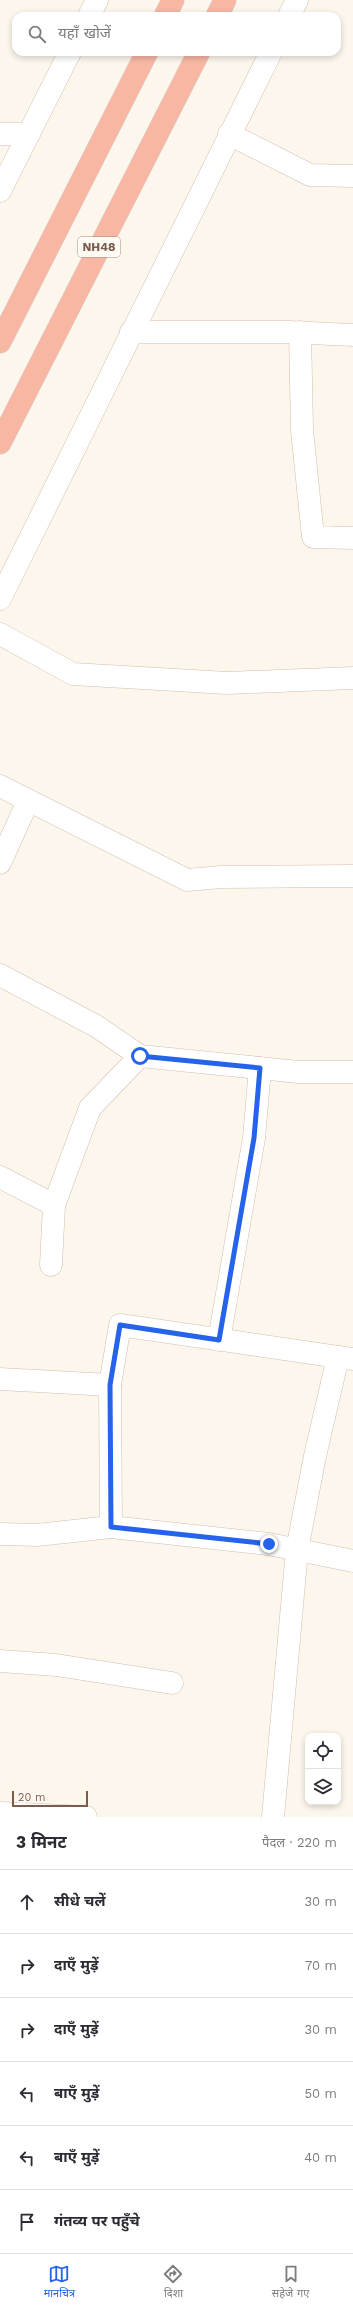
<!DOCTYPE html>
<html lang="hi">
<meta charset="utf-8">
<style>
body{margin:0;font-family:"Work Sans","Noto Sans Devanagari",sans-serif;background:#f7f7f7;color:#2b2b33}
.controls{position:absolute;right:12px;bottom:12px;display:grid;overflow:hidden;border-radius:8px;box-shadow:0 2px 6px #0003}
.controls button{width:36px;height:36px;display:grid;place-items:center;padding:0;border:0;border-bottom:1px solid #e1e1e2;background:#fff;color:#2b2b33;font:20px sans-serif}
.scale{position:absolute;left:12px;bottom:10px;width:76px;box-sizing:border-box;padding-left:4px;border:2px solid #7a5c4d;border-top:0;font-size:11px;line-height:14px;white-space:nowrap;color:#7a5c4d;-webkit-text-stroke:3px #fffaf3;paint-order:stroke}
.stop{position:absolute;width:12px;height:12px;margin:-9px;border:3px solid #2563eb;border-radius:50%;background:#fff}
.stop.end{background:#2563eb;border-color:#fff;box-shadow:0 1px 4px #0008}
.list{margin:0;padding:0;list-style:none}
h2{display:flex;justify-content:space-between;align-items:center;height:52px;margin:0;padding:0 16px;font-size:17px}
h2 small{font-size:13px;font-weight:400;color:#7c7c81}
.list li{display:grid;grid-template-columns:26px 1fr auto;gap:12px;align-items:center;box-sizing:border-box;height:64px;padding:0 16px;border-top:1px solid #e1e1e2}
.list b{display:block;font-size:15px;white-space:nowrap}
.list em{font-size:13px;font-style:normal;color:#7c7c81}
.icon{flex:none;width:22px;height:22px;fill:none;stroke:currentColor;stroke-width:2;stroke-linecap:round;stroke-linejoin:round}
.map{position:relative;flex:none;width:353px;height:1817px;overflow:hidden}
.search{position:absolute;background:#fff;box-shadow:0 2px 6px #0003;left:12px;right:12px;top:12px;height:44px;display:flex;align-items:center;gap:10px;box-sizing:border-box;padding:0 14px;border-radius:12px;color:#7c7c81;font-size:15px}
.sheet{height:436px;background:#fff}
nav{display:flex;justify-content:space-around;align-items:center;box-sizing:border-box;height:56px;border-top:1px solid #e1e1e2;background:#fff;font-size:11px;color:#7c7c81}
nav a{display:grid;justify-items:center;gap:2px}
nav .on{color:#2563eb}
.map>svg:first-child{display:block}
</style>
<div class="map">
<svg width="353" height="1817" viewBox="0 0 353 1817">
<rect width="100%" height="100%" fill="#fdf6ec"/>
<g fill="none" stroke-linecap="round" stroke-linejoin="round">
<!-- street casing -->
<g stroke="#d1beb0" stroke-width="23">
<g id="street">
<polyline points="0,134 29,134"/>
<polyline points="229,134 310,175 353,176"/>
<polyline points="131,332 289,332 353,335"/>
<polyline points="300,332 302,430 313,537 353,538"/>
<polyline points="0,634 73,674 227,683 353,678"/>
<polyline points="0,786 187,880 221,877 353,876"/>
<polyline points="0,863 28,801"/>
<polyline points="0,975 96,1026 140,1056 299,1072 353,1072"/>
<polyline points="0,1177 54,1205 90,1108 140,1056"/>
<polyline points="51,1265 54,1205"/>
<polyline points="219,1340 254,1138 260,1068"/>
<polyline points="353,1359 120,1325 110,1385 111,1527 269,1544 353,1561"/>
<polyline points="0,1379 110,1385"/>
<polyline points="0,1534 37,1535 111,1527"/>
<polyline points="0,1661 56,1665 172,1683"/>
<polyline points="0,1813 86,1817"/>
<polyline points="273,1817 297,1550 315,1456 338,1357"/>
</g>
</g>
<!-- secondary casing -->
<g stroke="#d6c0b0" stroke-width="23">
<g id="secondary">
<polyline points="89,16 97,0"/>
<polyline points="289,16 297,0"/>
<polyline points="0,191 70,52"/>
<polyline points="0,599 271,52"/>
</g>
</g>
<!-- highway casing -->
<g stroke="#dad1cd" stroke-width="23">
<g id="highway">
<polyline points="165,16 173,0"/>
<polyline points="217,16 225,0"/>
<polyline points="0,342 147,52"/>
<polyline points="0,443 199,52"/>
</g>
</g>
<!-- street -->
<use href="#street" stroke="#fff" stroke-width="22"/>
<!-- secondary -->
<use href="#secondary" stroke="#fff" stroke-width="22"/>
<!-- highway -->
<use href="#highway" stroke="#f7b7a3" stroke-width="22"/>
</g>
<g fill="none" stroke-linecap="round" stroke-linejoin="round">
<!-- route -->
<polyline stroke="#2563eb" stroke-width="5" points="140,1056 260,1068 254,1138 219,1340 120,1325 110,1385 111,1527 269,1544"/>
</g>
<g text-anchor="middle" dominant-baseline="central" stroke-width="3" stroke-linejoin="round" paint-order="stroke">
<!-- shield labels -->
<rect fill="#fffaf3" stroke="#a28b7f" stroke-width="1" x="78" y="237" width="42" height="20" rx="3"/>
<g font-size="12" font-weight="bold" fill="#7a5c4d">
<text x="99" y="247">NH48</text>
</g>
</g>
</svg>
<div class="controls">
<button><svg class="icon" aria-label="locate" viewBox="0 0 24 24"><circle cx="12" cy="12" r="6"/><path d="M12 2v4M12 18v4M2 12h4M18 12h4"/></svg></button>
<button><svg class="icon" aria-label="layers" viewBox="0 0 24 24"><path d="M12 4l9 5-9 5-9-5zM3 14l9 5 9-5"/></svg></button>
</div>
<div class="scale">20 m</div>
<div class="stop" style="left:140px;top:1056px"></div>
<div class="stop end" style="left:269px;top:1544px"></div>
<div class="search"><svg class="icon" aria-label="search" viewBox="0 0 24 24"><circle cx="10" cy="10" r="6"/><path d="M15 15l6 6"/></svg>यहाँ खोजें</div>
</div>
<section class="sheet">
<h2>3 मिनट<small>पैदल · 220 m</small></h2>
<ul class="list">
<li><svg class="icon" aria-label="ahead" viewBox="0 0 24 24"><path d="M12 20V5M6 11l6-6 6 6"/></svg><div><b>सीधे चलें</b></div><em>30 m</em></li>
<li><svg class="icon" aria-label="right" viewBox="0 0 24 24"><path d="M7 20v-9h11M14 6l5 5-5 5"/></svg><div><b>दाएँ मुड़ें</b></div><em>70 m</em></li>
<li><svg class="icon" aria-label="right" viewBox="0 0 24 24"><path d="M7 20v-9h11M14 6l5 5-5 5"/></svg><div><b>दाएँ मुड़ें</b></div><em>30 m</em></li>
<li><svg class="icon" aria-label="left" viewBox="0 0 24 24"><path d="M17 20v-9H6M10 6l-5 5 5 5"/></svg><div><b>बाएँ मुड़ें</b></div><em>50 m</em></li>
<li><svg class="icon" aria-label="left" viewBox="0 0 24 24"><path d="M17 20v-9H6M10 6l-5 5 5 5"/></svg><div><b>बाएँ मुड़ें</b></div><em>40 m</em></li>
<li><svg class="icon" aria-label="arrive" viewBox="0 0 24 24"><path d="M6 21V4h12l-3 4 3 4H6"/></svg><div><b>गंतव्य पर पहुँचे</b></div></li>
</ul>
</section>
<nav>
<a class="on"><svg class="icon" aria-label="map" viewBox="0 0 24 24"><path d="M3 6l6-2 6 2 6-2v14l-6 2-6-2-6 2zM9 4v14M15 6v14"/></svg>मानचित्र</a>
<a><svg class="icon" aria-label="directions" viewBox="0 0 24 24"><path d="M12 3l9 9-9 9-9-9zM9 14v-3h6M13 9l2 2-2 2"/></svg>दिशा</a>
<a><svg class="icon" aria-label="saved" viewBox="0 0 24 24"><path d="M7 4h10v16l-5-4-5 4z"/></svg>सहेजे गए</a>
</nav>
